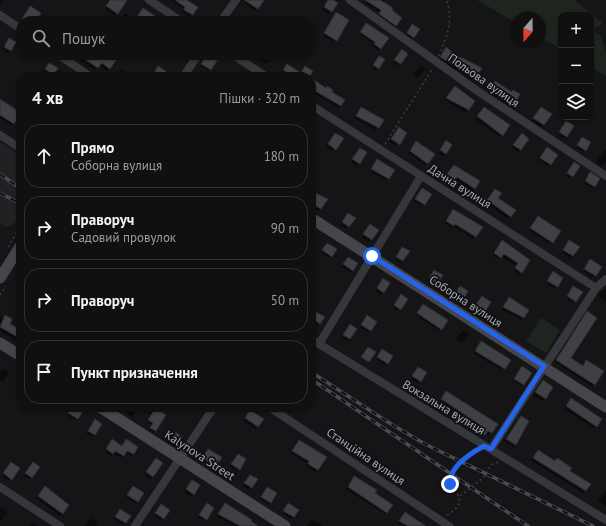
<!DOCTYPE html>
<html lang="uk">
<meta charset="utf-8">
<style>
body{margin:0;font-family:"PT Sans",sans-serif;background:#1e1e1f;color:#f1f3f6}
.controls{position:absolute;right:12px;top:12px;display:grid;overflow:hidden;border-radius:8px;box-shadow:0 1px 3px #0004}
.controls button{width:36px;height:36px;display:grid;place-items:center;padding:0;border:0;border-bottom:1px solid #303031;background:#101011;color:#f1f3f6;font:20px sans-serif}
.compass{position:absolute;left:510px;top:12px;width:36px;height:36px;border-radius:50%;background:#101011;box-shadow:0 1px 3px #0004;rotate:200deg}
.stop{position:absolute;width:12px;height:12px;margin:-9px;border:3px solid #2563eb;border-radius:50%;background:#fff}
.stop.end{background:#2563eb;border-color:#fff;box-shadow:0 1px 4px #0008}
.list{margin:0;padding:0;list-style:none}
h2{display:flex;justify-content:space-between;align-items:center;height:52px;margin:0;padding:0 16px;font-size:17px}
h2 small{font-size:13px;font-weight:400;color:#9c9d9f}
.list li{display:grid;grid-template-columns:26px 1fr auto;gap:12px;align-items:center;box-sizing:border-box;height:64px;margin:0 8px 8px;padding:0 8px;border:1px solid #303031;border-radius:16px}
.list b{display:block;font-size:15px;white-space:nowrap}
.list p{margin:0;font-size:13px;white-space:nowrap;color:#9c9d9f}
.list em{font-size:13px;font-style:normal;color:#9c9d9f}
.icon{flex:none;width:22px;height:22px;fill:none;stroke:currentColor;stroke-width:2;stroke-linecap:round;stroke-linejoin:round}
.map{position:relative;flex:none;width:606px;height:526px;overflow:hidden}
.search{position:absolute;background:#101011;box-shadow:0 1px 3px #0004;left:16px;top:16px;width:300px;height:44px;display:flex;align-items:center;gap:10px;box-sizing:border-box;padding:0 14px;border-radius:16px;color:#9c9d9f;font-size:15px}
.panel{position:absolute;background:#101011;box-shadow:0 1px 3px #0004;left:16px;top:72px;width:300px;height:340px;border-radius:16px}
.map>svg:first-child{display:block}
</style>
<div class="map">
<svg width="606" height="526" viewBox="0 0 606 526">
<rect width="100%" height="100%" fill="#151517"/>
<!-- built -->
<polygon fill="#212124" points="0,142 21,156 21,225 16,222 7,227 0,223"/>
<!-- green -->
<g fill="#1d251e">
<polygon points="477,0 574,0 603,23 593,30 601,36 606,54 606,76 591,67 591,15 561,15 561,49 540,37 540,18 516,18 516,23"/>
<polygon points="541,318 560,330 546,353 526,341"/>
</g>
<!-- shadow -->
<g fill="#0007">
<polygon points="0,0 4,0 0,5"/>
<polygon points="106,0 126,0 115,15 105,9 109,2"/>
<polygon points="171,0 185,0 197,7 190,17 182,12 184,9"/>
<polygon points="244,0 263,0 255,11 243,2"/>
<polygon points="329,0 336,3 329,14 322,9"/>
<polygon points="369,0 378,0 390,10 395,25 393,27 378,16 380,12 366,4"/>
<polygon points="125,13 131,18 129,21 119,21"/>
<polygon points="334,16 348,20 334,42 323,36"/>
<polygon points="364,26 381,49 379,51 372,46 374,44 359,34"/>
<polygon points="410,28 413,37 411,39 405,35"/>
<polygon points="7,41 15,43 8,53 2,49"/>
<polygon points="444,51 480,68 474,78 472,80 439,59"/>
<polygon points="400,53 407,54 398,66 393,62"/>
<polygon points="71,55 96,55 110,68 107,71 99,65 95,70"/>
<polygon points="209,55 210,69 208,71 200,66"/>
<polygon points="257,55 272,55 266,64 255,58"/>
<polygon points="377,59 378,68 376,71 372,68"/>
<polygon points="47,66 53,74 51,76 43,72"/>
<polygon points="420,66 425,69 417,79 413,75"/>
<polygon points="285,67 301,74 308,77 288,77 282,73"/>
<polygon points="121,70 131,77 116,77"/>
<polygon points="156,70 166,77 152,75"/>
<polygon points="311,80 344,100 340,106 338,108 312,92"/>
<polygon points="495,82 513,105 511,107 488,91"/>
<polygon points="453,90 474,101 465,112 445,100"/>
<polygon points="0,99 14,123 12,125 0,118"/>
<polygon points="482,110 509,125 500,137 475,119"/>
<polygon points="539,110 550,114 541,127 532,121"/>
<polygon points="359,111 383,120 376,130 354,118"/>
<polygon points="311,120 317,124 311,132"/>
<polygon points="564,124 573,126 564,139 558,134"/>
<polygon points="399,128 399,144 397,146 389,142"/>
<polygon points="333,136 335,149 333,151 326,147"/>
<polygon points="520,137 528,139 518,152 512,147"/>
<polygon points="580,141 585,150 583,152 576,148"/>
<polygon points="414,144 428,163 426,165 408,153"/>
<polygon points="444,144 451,145 443,156 438,153"/>
<polygon points="606,149 606,162 602,166 596,162"/>
<polygon points="358,151 366,153 357,166 351,162"/>
<polygon points="545,151 550,164 548,166 539,160"/>
<polygon points="375,163 388,178 386,180 370,172"/>
<polygon points="454,166 475,189 472,191 455,179 452,181 446,177"/>
<polygon points="572,166 572,176 570,178 566,176"/>
<polygon points="590,174 594,186 592,188 583,183"/>
<polygon points="311,191 326,200 318,211 311,206"/>
<polygon points="420,191 424,204 422,206 414,201"/>
<polygon points="493,192 497,199 515,210 508,219 486,203"/>
<polygon points="451,212 481,228 473,239 453,226 451,227 444,223"/>
<polygon points="348,214 354,218 346,229 340,225"/>
<polygon points="536,220 552,242 550,244 529,230"/>
<polygon points="368,227 377,230 369,242 362,237"/>
<polygon points="500,243 529,261 519,274 514,270 517,266 501,256 498,259 492,255"/>
<polygon points="567,243 573,256 570,258 562,252"/>
<polygon points="325,246 331,256 329,258 321,253"/>
<polygon points="400,250 402,261 400,263 395,259"/>
<polygon points="346,260 353,270 351,272 342,267"/>
<polygon points="588,262 601,267 593,278 583,271"/>
<polygon points="432,273 436,283 434,285 427,281"/>
<polygon points="551,275 562,278 555,289 546,283"/>
<polygon points="381,282 389,283 381,295 375,291"/>
<polygon points="606,288 606,302 605,302 598,295"/>
<polygon points="458,289 462,299 460,301 453,296"/>
<polygon points="571,290 576,301 573,303 566,298"/>
<polygon points="399,298 400,309 398,311 393,308"/>
<polygon points="509,298 528,310 521,320 501,309"/>
<polygon points="480,300 484,311 482,313 474,308"/>
<polygon points="421,308 441,329 439,331 416,315"/>
<polygon points="314,312 323,318 317,326 311,322 311,316"/>
<polygon points="585,315 570,359 582,367 584,363 603,371 592,387 555,362"/>
<polygon points="0,316 9,324 21,331 21,343 0,331"/>
<polygon points="365,319 370,330 368,332 360,327"/>
<polygon points="348,328 350,339 347,341 342,337"/>
<polygon points="463,330 469,334 462,343 456,339"/>
<polygon points="481,342 504,368 502,370 473,353"/>
<polygon points="380,353 387,363 385,365 376,359"/>
<polygon points="3,369 9,373 3,382 0,381 0,372"/>
<polygon points="416,370 420,381 418,383 411,379"/>
<polygon points="520,370 523,384 521,386 513,381"/>
<polygon points="21,382 21,391 17,388"/>
<polygon points="541,383 552,387 543,401 533,395"/>
<polygon points="444,394 496,425 491,433 489,435 485,432 482,437 474,432 478,427 440,401"/>
<polygon points="569,401 596,426 594,428 564,409"/>
<polygon points="73,407 75,407 77,418 75,420 67,415"/>
<polygon points="128,407 138,409 132,417 125,412"/>
<polygon points="149,407 160,407 159,412 165,415 153,433 149,430 152,425 147,422 151,415 146,412"/>
<polygon points="248,413 258,427 256,429 243,421"/>
<polygon points="521,417 528,421 513,447 504,441"/>
<polygon points="95,421 100,424 92,437 86,433"/>
<polygon points="175,433 182,437 175,447 168,443"/>
<polygon points="126,441 137,447 131,456 125,452 121,458 113,453 111,456 105,451 110,443 122,446"/>
<polygon points="297,443 318,469 315,472 307,466 308,464 291,453"/>
<polygon points="538,451 589,484 585,491 583,493 531,460"/>
<polygon points="206,452 215,466 213,468 201,461"/>
<polygon points="238,455 239,469 237,471 230,467"/>
<polygon points="156,459 153,477 150,479 144,474"/>
<polygon points="31,465 32,477 30,479 24,476"/>
<polygon points="9,466 11,479 9,481 2,476"/>
<polygon points="248,478 256,480 249,490 243,486"/>
<polygon points="352,479 374,494 387,512 385,514 346,489"/>
<polygon points="192,481 194,494 191,496 184,492"/>
<polygon points="45,487 68,505 60,516 36,498"/>
<polygon points="131,489 138,502 136,504 126,497"/>
<polygon points="265,490 271,502 268,504 260,499"/>
<polygon points="606,490 606,506 598,501"/>
<polygon points="207,504 213,508 204,521 198,518"/>
<polygon points="286,506 298,510 291,519 282,513"/>
<polygon points="0,507 8,512 1,521 0,520"/>
<polygon points="223,507 257,526 234,526 217,516"/>
<polygon points="159,508 163,518 161,520 154,516"/>
<polygon points="118,513 129,516 123,525 114,519"/>
<polygon points="405,513 425,526 403,526 398,523"/>
<polygon points="91,518 98,523 96,525 98,526 85,526"/>
<polygon points="312,520 322,526 307,526"/>
<polygon points="33,523 37,526 30,526"/>
</g>
<!-- building -->
<g fill="#3f4044" stroke="#2f2f33">
<polygon points="110,0 127,0 118,14 106,6"/>
<polygon points="175,0 187,0 198,7 193,15 184,10 185,7"/>
<polygon points="244,0 264,0 258,9"/>
<polygon points="328,0 333,0 338,3 332,12 324,7"/>
<polygon points="365,0 380,0 393,8 392,10 402,18 396,26 379,14 381,10"/>
<polygon points="30,6 41,13 37,21 25,21 22,19"/>
<polygon points="143,8 163,21 134,21"/>
<polygon points="336,12 349,20 337,41 324,33"/>
<polygon points="366,23 389,38 381,49 374,44 375,42 360,32"/>
<polygon points="412,24 420,29 414,38 407,33"/>
<polygon points="9,38 16,42 11,51 4,47"/>
<polygon points="446,47 454,54 482,68 475,78 440,57"/>
<polygon points="402,49 408,54 401,64 394,60"/>
<polygon points="78,55 100,55 107,59 109,56 116,60 110,69 102,63 98,68"/>
<polygon points="207,55 211,55 218,59 211,70 201,64"/>
<polygon points="379,56 385,59 379,69 373,65"/>
<polygon points="49,63 58,68 53,75 45,69"/>
<polygon points="287,64 301,73 305,66 313,71 309,77 294,77 283,70"/>
<polygon points="158,66 174,77 160,77 154,73"/>
<polygon points="311,78 326,88 327,86 333,90 332,92 345,100 341,106 315,91 311,97"/>
<polygon points="495,81 512,92 513,90 520,94 514,106 490,89"/>
<polygon points="455,86 475,101 469,110 446,98"/>
<polygon points="0,99 21,113 14,124 0,115"/>
<polygon points="361,107 384,120 379,128 356,116"/>
<polygon points="484,107 510,125 503,136 477,116"/>
<polygon points="541,107 552,114 544,125 533,118"/>
<polygon points="566,121 574,126 567,137 559,132"/>
<polygon points="399,127 407,133 400,145 391,139"/>
<polygon points="335,133 344,138 336,150 328,144"/>
<polygon points="522,133 529,139 521,150 513,145"/>
<polygon points="582,137 591,142 586,151 577,145"/>
<polygon points="446,140 452,145 446,154 440,150"/>
<polygon points="416,141 435,154 428,164 410,151"/>
<polygon points="547,147 558,155 551,165 540,158"/>
<polygon points="360,148 367,152 360,164 352,159"/>
<polygon points="377,159 395,170 389,179 371,169"/>
<polygon points="574,162 580,166 573,177 567,173"/>
<polygon points="454,165 480,181 475,189 457,177 455,180 447,174"/>
<polygon points="590,172 600,178 595,187 585,181"/>
<polygon points="422,188 432,194 425,205 415,199"/>
<polygon points="495,189 502,193 498,198 516,210 511,217 487,200"/>
<polygon points="311,191 328,199 321,209 311,203"/>
<polygon points="453,209 483,227 476,237 455,224 454,226 446,221"/>
<polygon points="348,213 356,218 349,227 342,222"/>
<polygon points="538,216 561,231 553,243 530,228"/>
<polygon points="370,224 379,230 372,240 363,234"/>
<polygon points="502,240 530,260 522,273 515,268 518,263 504,254 501,258 494,253"/>
<polygon points="569,240 580,247 573,256 563,250"/>
<polygon points="327,243 337,249 332,257 322,250"/>
<polygon points="402,247 410,251 403,261 396,257"/>
<polygon points="348,257 358,263 353,271 343,264"/>
<polygon points="590,259 602,267 596,276 584,269"/>
<polygon points="434,270 443,275 437,284 429,278"/>
<polygon points="553,271 563,278 558,287 547,281"/>
<polygon points="383,278 390,283 384,293 377,288"/>
<polygon points="460,286 468,291 463,300 455,294"/>
<polygon points="573,286 583,292 576,302 567,296"/>
<polygon points="401,294 408,299 401,310 394,305"/>
<polygon points="482,296 491,302 485,312 475,306"/>
<polygon points="509,297 529,310 524,318 503,307"/>
<polygon points="423,304 448,320 442,330 417,313"/>
<polygon points="314,311 325,317 320,324 311,318"/>
<polygon points="587,311 597,318 571,358 583,366 586,360 604,371 595,385 556,360"/>
<polygon points="5,315 12,319 10,324 21,330 21,339 0,327"/>
<polygon points="367,315 377,322 371,331 361,325"/>
<polygon points="350,324 357,329 350,339 343,335"/>
<polygon points="481,341 511,360 505,369 475,351"/>
<polygon points="368,347 376,352 369,362 361,357"/>
<polygon points="382,349 393,356 388,364 377,357"/>
<polygon points="522,366 532,373 524,385 514,379"/>
<polygon points="418,367 427,372 421,382 412,376"/>
<polygon points="543,380 553,387 546,399 535,392"/>
<polygon points="446,391 498,424 492,433 488,431 485,435 476,429 479,424 441,399"/>
<polygon points="571,398 602,419 597,427 566,406"/>
<polygon points="72,407 77,407 83,411 78,419 68,413"/>
<polygon points="143,407 163,407 160,411 166,415 156,431 150,428 153,423 148,420 153,412"/>
<polygon points="250,410 264,419 258,427 245,418"/>
<polygon points="521,416 529,421 516,445 506,439"/>
<polygon points="95,419 102,424 95,435 88,431"/>
<polygon points="175,432 183,437 178,445 170,441"/>
<polygon points="112,439 122,446 126,439 138,447 134,454 127,451 124,456 115,451 113,454 106,449"/>
<polygon points="299,440 327,457 318,470 308,464 309,461 292,451"/>
<polygon points="208,449 222,457 216,467 202,458"/>
<polygon points="538,450 555,461 557,458 572,468 570,471 591,484 586,491 533,458"/>
<polygon points="238,454 246,459 240,470 231,464"/>
<polygon points="156,458 163,463 153,477 146,472"/>
<polygon points="11,462 20,468 12,480 3,473"/>
<polygon points="33,462 40,467 32,478 25,473"/>
<polygon points="250,475 258,479 252,488 244,483"/>
<polygon points="354,476 377,490 375,493 393,505 387,513 348,487"/>
<polygon points="192,480 200,485 194,495 186,489"/>
<polygon points="45,486 69,505 63,514 38,496"/>
<polygon points="133,486 144,493 138,502 127,495"/>
<polygon points="267,487 277,493 271,503 261,497"/>
<polygon points="207,503 214,508 207,520 199,515"/>
<polygon points="225,503 252,520 251,521 258,526 240,526 218,514"/>
<polygon points="288,503 299,510 294,517 283,511"/>
<polygon points="161,504 170,510 164,519 155,513"/>
<polygon points="120,509 131,516 126,523 115,517"/>
<polygon points="405,512 412,517 426,526 408,526 399,521"/>
</g>
<g fill="none" stroke-linecap="round" stroke-linejoin="round">
<!-- path -->
<g stroke="#3c3e43" stroke-width="1.5" stroke-dasharray="2 3" stroke-linecap="butt">
<path d="M439 56C447 35 453 23 447 0"/>
<polyline points="385,144 433,68"/>
<polyline points="8,247 21,225"/>
<polyline points="0,295 6,286"/>
<polyline points="460,496 483,478 491,465 498,462"/>
<path d="M447 515C465 505 461 497 450 484 449 469 466 458 477 450"/>
</g>
<!-- street -->
<g stroke="#36373c" stroke-width="8">
<polyline points="149,0 181,21"/>
<polyline points="350,0 476,90 606,176"/>
<polyline points="0,15 21,29"/>
<polyline points="221,21 236,0"/>
<polyline points="59,55 91,77"/>
<polyline points="233,55 267,77"/>
<polyline points="183,77 198,55"/>
<polyline points="311,105 596,288"/>
<polyline points="0,135 21,149"/>
<polyline points="311,339 606,520"/>
<polyline points="319,344 421,176"/>
<polyline points="269,407 449,526"/>
<polyline points="491,449 596,288 606,279"/>
<polyline points="0,487 60,526"/>
<polyline points="135,526 214,407"/>
</g>
<!-- secondary -->
<g stroke="#44464c" stroke-width="11">
<polyline points="311,218 606,407"/>
<polyline points="0,278 21,245"/>
<polyline points="0,343 21,356"/>
<polyline points="100,407 285,526"/>
</g>
<!-- rail casing -->
<g stroke="#494b51" stroke-width="3.5">
<g id="rail">
<polyline points="0,174 21,189"/>
<polyline points="0,193 21,204"/>
<polyline points="311,372 391,424 425,444 593,526"/>
<polyline points="311,379 528,526"/>
</g>
</g>
<!-- rail -->
<use href="#rail" stroke="#101012" stroke-width="2" stroke-dasharray="6" stroke-linecap="butt"/>
</g>
<g fill="none" stroke-linecap="round" stroke-linejoin="round">
<!-- route -->
<path stroke="#2563eb" stroke-width="5" d="M372 256 544 366 491 449 484 446C471 453 449 467 450 484"/>
</g>
<g text-anchor="middle" dominant-baseline="central" stroke-width="3.5" stroke-linejoin="round" paint-order="stroke">
<!-- street labels -->
<g font-size="12" fill="#a6acb8" stroke="#101012">
<text transform="translate(484 80) rotate(35)">Польова вулиця</text>
<text transform="translate(460 186) rotate(32)">Дачна вулиця</text>
<text transform="translate(466 301) rotate(33)">Соборна вулиця</text>
<text transform="translate(444 407) rotate(31)">Вокзальна вулиця</text>
<text transform="translate(200 455) rotate(33)">Kalynova Street</text>
<text transform="translate(366 456) rotate(34)">Станційна вулиця</text>
</g>
</g>
</svg>
<div class="controls">
<button>+</button>
<button>−</button>
<button><svg class="icon" aria-label="layers" viewBox="0 0 24 24"><path d="M12 4l9 5-9 5-9-5zM3 14l9 5 9-5"/></svg></button>
</div>
<svg class="compass" viewBox="-18 -18 36 36"><path d="M0-13l5 13h-10z" fill="#e53935"/><path d="M0 13l5-13h-10z" fill="#9c9d9f"/></svg>
<div class="stop" style="left:372px;top:256px"></div>
<div class="stop end" style="left:450px;top:484px"></div>
<div class="search"><svg class="icon" aria-label="search" viewBox="0 0 24 24"><circle cx="10" cy="10" r="6"/><path d="M15 15l6 6"/></svg>Пошук</div>
<section class="panel">
<h2>4 хв<small>Пішки · 320 m</small></h2>
<ul class="list">
<li><svg class="icon" aria-label="ahead" viewBox="0 0 24 24"><path d="M12 20V5M6 11l6-6 6 6"/></svg><div><b>Прямо</b><p>Соборна вулиця</p></div><em>180 m</em></li>
<li><svg class="icon" aria-label="right" viewBox="0 0 24 24"><path d="M7 20v-9h11M14 6l5 5-5 5"/></svg><div><b>Праворуч</b><p>Садовий провулок</p></div><em>90 m</em></li>
<li><svg class="icon" aria-label="right" viewBox="0 0 24 24"><path d="M7 20v-9h11M14 6l5 5-5 5"/></svg><div><b>Праворуч</b></div><em>50 m</em></li>
<li><svg class="icon" aria-label="arrive" viewBox="0 0 24 24"><path d="M6 21V4h12l-3 4 3 4H6"/></svg><div><b>Пункт призначення</b></div></li>
</ul>
</section>
</div>
